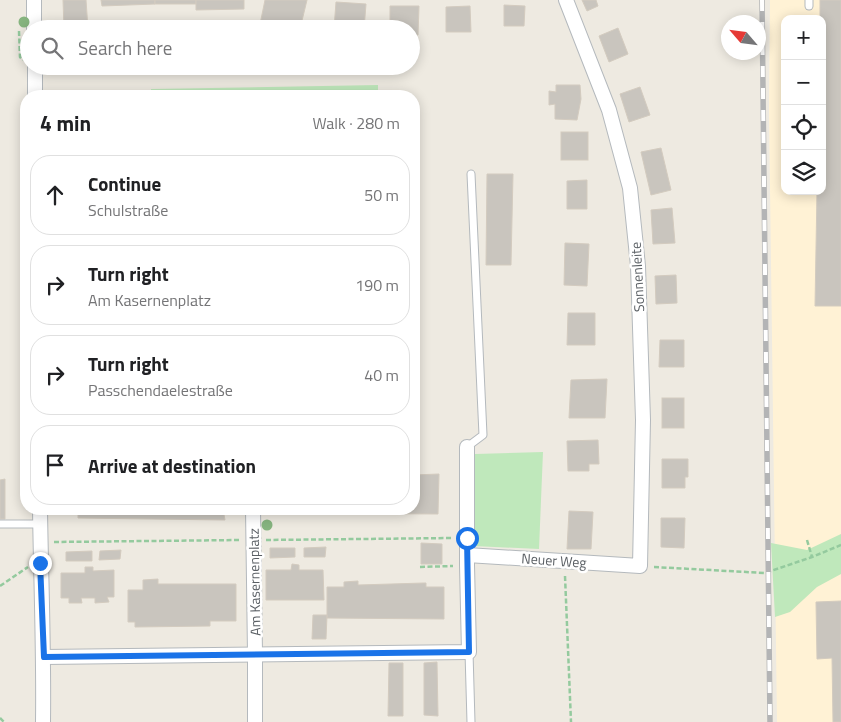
<!DOCTYPE html>
<meta charset="utf-8">
<style>
body{margin:0;font-family:"Titillium Web",sans-serif;background:#f2f2f2;color:#202124}
.controls{position:absolute;right:15px;top:15px;display:grid;overflow:hidden;border-radius:10px;box-shadow:0 2px 12px #0003}
.controls button{width:45px;height:45px;display:grid;place-items:center;padding:0;border:0;border-bottom:1px solid #e0e0e0;background:#fff;color:#202124;font:25px sans-serif}
.compass{position:absolute;left:721px;top:15px;width:45px;height:45px;border-radius:50%;background:#fff;box-shadow:0 2px 12px #0003;rotate:298deg}
.stop{position:absolute;width:15px;height:15px;margin:-11px;border:4px solid #1a73e8;border-radius:50%;background:#fff}
.stop.end{background:#1a73e8;border-color:#fff;box-shadow:0 1px 5px #0008}
.list{margin:0;padding:0;list-style:none}
h2{display:flex;justify-content:space-between;align-items:center;height:65px;margin:0;padding:0 20px;font-size:21px}
h2 small{font-size:16px;font-weight:400;color:#757577}
.list li{display:grid;grid-template-columns:32px 1fr auto;gap:15px;align-items:center;box-sizing:border-box;height:80px;margin:0 10px 10px;padding:0 10px;border:1px solid #e0e0e0;border-radius:20px}
.list b{display:block;font-size:19px;white-space:nowrap}
.list p{margin:0;font-size:16px;white-space:nowrap;color:#757577}
.list em{font-size:16px;font-style:normal;color:#757577}
.icon{flex:none;width:28px;height:28px;fill:none;stroke:currentColor;stroke-width:2;stroke-linecap:round;stroke-linejoin:round}
.map{position:relative;flex:none;width:841px;height:722px;overflow:hidden}
.search{position:absolute;background:#fff;box-shadow:0 2px 12px #0003;left:20px;top:20px;width:400px;height:55px;display:flex;align-items:center;gap:12px;box-sizing:border-box;padding:0 18px;border-radius:28px;color:#757577;font-size:19px}
.panel{position:absolute;background:#fff;box-shadow:0 2px 12px #0003;left:20px;top:90px;width:400px;height:425px;border-radius:20px}
.map>svg:first-child{display:block}
</style>
<div class="map">
<svg width="841" height="722" viewBox="0 0 841 722">
<rect width="100%" height="100%" fill="#eeeae1"/>
<!-- commercial -->
<path fill="#fff2d5" fill-rule="evenodd" d="M770 0H841V722H777L769 110ZM785 19H822V191H785Z"/>
<!-- green -->
<g fill="#bfe8bb">
<polygon points="378,85 378,96 151,96 151,89"/>
<polygon points="543,452 539,549 474,546 475,454"/>
<polygon points="841,534 841,574 817,587 790,612 775,617 771,543 807,550"/>
</g>
<!-- building -->
<g fill="#c9c5be" stroke="#d3cbbf">
<polygon points="63,0 86,0 88,29 64,29"/>
<polygon points="101,0 155,0 155,4 102,6"/>
<rect x="155" y="0" width="41" height="4"/>
<polygon points="196,0 244,0 244,9 196,10"/>
<polygon points="265,0 307,0 300,29 290,27 289,29 259,29"/>
<polygon points="582,0 596,0 598,6 587,11"/>
<polygon points="820,0 841,0 841,306 815,306 817,191 822,191 822,19 820,19"/>
<polygon points="336,2 366,4 364,29 334,29"/>
<polygon points="504,5 525,6 524,26 504,26"/>
<polygon points="390,6 419,6 418,35 411,35 411,29 390,29"/>
<polygon points="470,6 471,32 446,32 446,7"/>
<polygon points="618,28 628,54 609,62 599,36"/>
<polygon points="556,85 580,85 581,99 577,120 555,119 555,104 549,105 549,91 556,92"/>
<polygon points="640,87 650,115 629,122 620,94"/>
<rect x="561" y="132" width="27" height="28"/>
<polygon points="661,148 671,190 651,195 641,152"/>
<polygon points="487,174 513,174 511,265 486,265"/>
<polygon points="587,180 587,209 567,209 567,181"/>
<polygon points="672,208 675,243 653,244 651,210"/>
<polygon points="565,243 589,244 587,286 564,285"/>
<polygon points="676,275 677,303 656,304 655,276"/>
<polygon points="568,313 595,313 595,345 567,345"/>
<polygon points="660,340 684,340 684,367 659,367"/>
<polygon points="607,379 605,418 569,418 571,380"/>
<rect x="662" y="398" width="22" height="30"/>
<polygon points="598,440 599,464 589,464 589,471 568,471 567,441"/>
<polygon points="662,459 688,459 688,477 685,477 685,488 662,488"/>
<polygon points="439,474 438,514 283,513 283,509 414,509 414,475"/>
<polygon points="5,479 5,519 0,519 0,480"/>
<polygon points="78,509 223,509 225,520 78,518"/>
<polygon points="569,511 593,512 591,549 567,549"/>
<polygon points="661,518 685,518 684,548 661,547"/>
<polygon points="421,543 442,544 442,564 421,564"/>
<polygon points="326,547 325,557 304,557 304,548"/>
<polygon points="270,548 295,548 295,557 270,558"/>
<polygon points="121,550 120,559 99,560 100,551"/>
<polygon points="92,551 92,561 66,561 66,552"/>
<polygon points="292,564 299,565 299,570 323,570 324,600 266,600 266,570 291,570"/>
<polygon points="85,567 93,567 93,571 114,570 114,597 107,597 109,602 95,603 95,598 81,598 82,603 69,603 69,598 61,598 61,573 85,573"/>
<polygon points="158,579 158,584 236,584 236,621 210,621 210,626 135,627 135,622 128,622 128,590 143,590 143,580"/>
<polygon points="358,581 358,585 424,583 426,583 426,587 444,587 444,619 327,618 327,587 344,587 344,582"/>
<polygon points="841,601 841,722 833,722 832,658 817,659 816,602"/>
<polygon points="313,615 327,615 326,639 312,639"/>
<polygon points="437,662 438,716 424,715 424,663"/>
<polygon points="389,663 403,663 403,716 388,716"/>
</g>
<g fill="none" stroke-linecap="round" stroke-linejoin="round">
<!-- service casing -->
<g stroke="#b4b9bd" stroke-width="9">
<g id="service">
<polyline points="809,6 809,0"/>
<polyline points="467,447 483,435 471,174"/>
<polyline points="0,524 41,524"/>
<polyline points="469,652 471,722"/>
</g>
</g>
<!-- minor casing -->
<g stroke="#b4b9bd" stroke-width="16">
<g id="minor">
<polyline points="34,0 34,29"/>
<polyline points="35,66 35,96"/>
<path d="M40 509C41 580 44 651 43 722"/>
<polyline points="253,509 255,654 255,722"/>
<polyline points="467,555 640,566 643,420 638,266 630,188 609,110 566,0"/>
<polyline points="44,657 469,652 467,565 467,447"/>
</g>
</g>
<!-- path -->
<g stroke="#94ca9e" stroke-width="2.5" stroke-dasharray="5 2.5" stroke-linecap="butt">
<polyline points="19,31 20,57 23,60"/>
<polyline points="266,540 453,538"/>
<polyline points="807,540 812,557"/>
<polyline points="54,542 241,540"/>
<polyline points="420,567 453,566"/>
<polyline points="654,567 765,573 812,557 841,545"/>
<polyline points="565,576 571,722"/>
<polyline points="0,586 28,567"/>
<polyline points="0,718 4,722"/>
</g>
<!-- service -->
<use href="#service" stroke="#fff" stroke-width="7"/>
<!-- minor -->
<use href="#minor" stroke="#fff" stroke-width="14"/>
<!-- rail casing -->
<g stroke="#b3b4b5" stroke-width="5.5">
<polyline id="rail" points="762,0 770,722"/>
</g>
<!-- rail -->
<use href="#rail" stroke="#fff" stroke-width="4" stroke-dasharray="11" stroke-linecap="butt"/>
</g>
<!-- trees -->
<g fill="#86b47f">
<circle cx="24" cy="22" r="5.5"/>
<circle cx="267" cy="525" r="5.5"/>
</g>
<g fill="none" stroke-linecap="round" stroke-linejoin="round">
<!-- route -->
<polyline stroke="#1a73e8" stroke-width="6" points="40,563 44,657 469,652 467,538"/>
</g>
<g text-anchor="middle" dominant-baseline="central" stroke-width="5" stroke-linejoin="round" paint-order="stroke">
<!-- street labels -->
<g font-size="14" fill="#5a5f64" stroke="#fff">
<text transform="translate(637 277) rotate(-93)">Sonnenleite</text>
<text transform="translate(554 560) rotate(4)">Neuer Weg</text>
<text transform="translate(254 582) rotate(-91)">Am Kasernenplatz</text>
</g>
</g>
</svg>
<div class="controls">
<button>+</button>
<button>−</button>
<button><svg class="icon" aria-label="locate" viewBox="0 0 24 24"><circle cx="12" cy="12" r="6"/><path d="M12 2v4M12 18v4M2 12h4M18 12h4"/></svg></button>
<button><svg class="icon" aria-label="layers" viewBox="0 0 24 24"><path d="M12 4l9 5-9 5-9-5zM3 14l9 5 9-5"/></svg></button>
</div>
<svg class="compass" viewBox="-18 -18 36 36"><path d="M0-13l5 13h-10z" fill="#e53935"/><path d="M0 13l5-13h-10z" fill="#757577"/></svg>
<div class="stop" style="left:467px;top:538px"></div>
<div class="stop end" style="left:40px;top:563px"></div>
<div class="search"><svg class="icon" aria-label="search" viewBox="0 0 24 24"><circle cx="10" cy="10" r="6"/><path d="M15 15l6 6"/></svg>Search here</div>
<section class="panel">
<h2>4 min<small>Walk · 280 m</small></h2>
<ul class="list">
<li><svg class="icon" aria-label="ahead" viewBox="0 0 24 24"><path d="M12 20V5M6 11l6-6 6 6"/></svg><div><b>Continue</b><p>Schulstraße</p></div><em>50 m</em></li>
<li><svg class="icon" aria-label="right" viewBox="0 0 24 24"><path d="M7 20v-9h11M14 6l5 5-5 5"/></svg><div><b>Turn right</b><p>Am Kasernenplatz</p></div><em>190 m</em></li>
<li><svg class="icon" aria-label="right" viewBox="0 0 24 24"><path d="M7 20v-9h11M14 6l5 5-5 5"/></svg><div><b>Turn right</b><p>Passchendaelestraße</p></div><em>40 m</em></li>
<li><svg class="icon" aria-label="arrive" viewBox="0 0 24 24"><path d="M6 21V4h12l-3 4 3 4H6"/></svg><div><b>Arrive at destination</b></div></li>
</ul>
</section>
</div>
